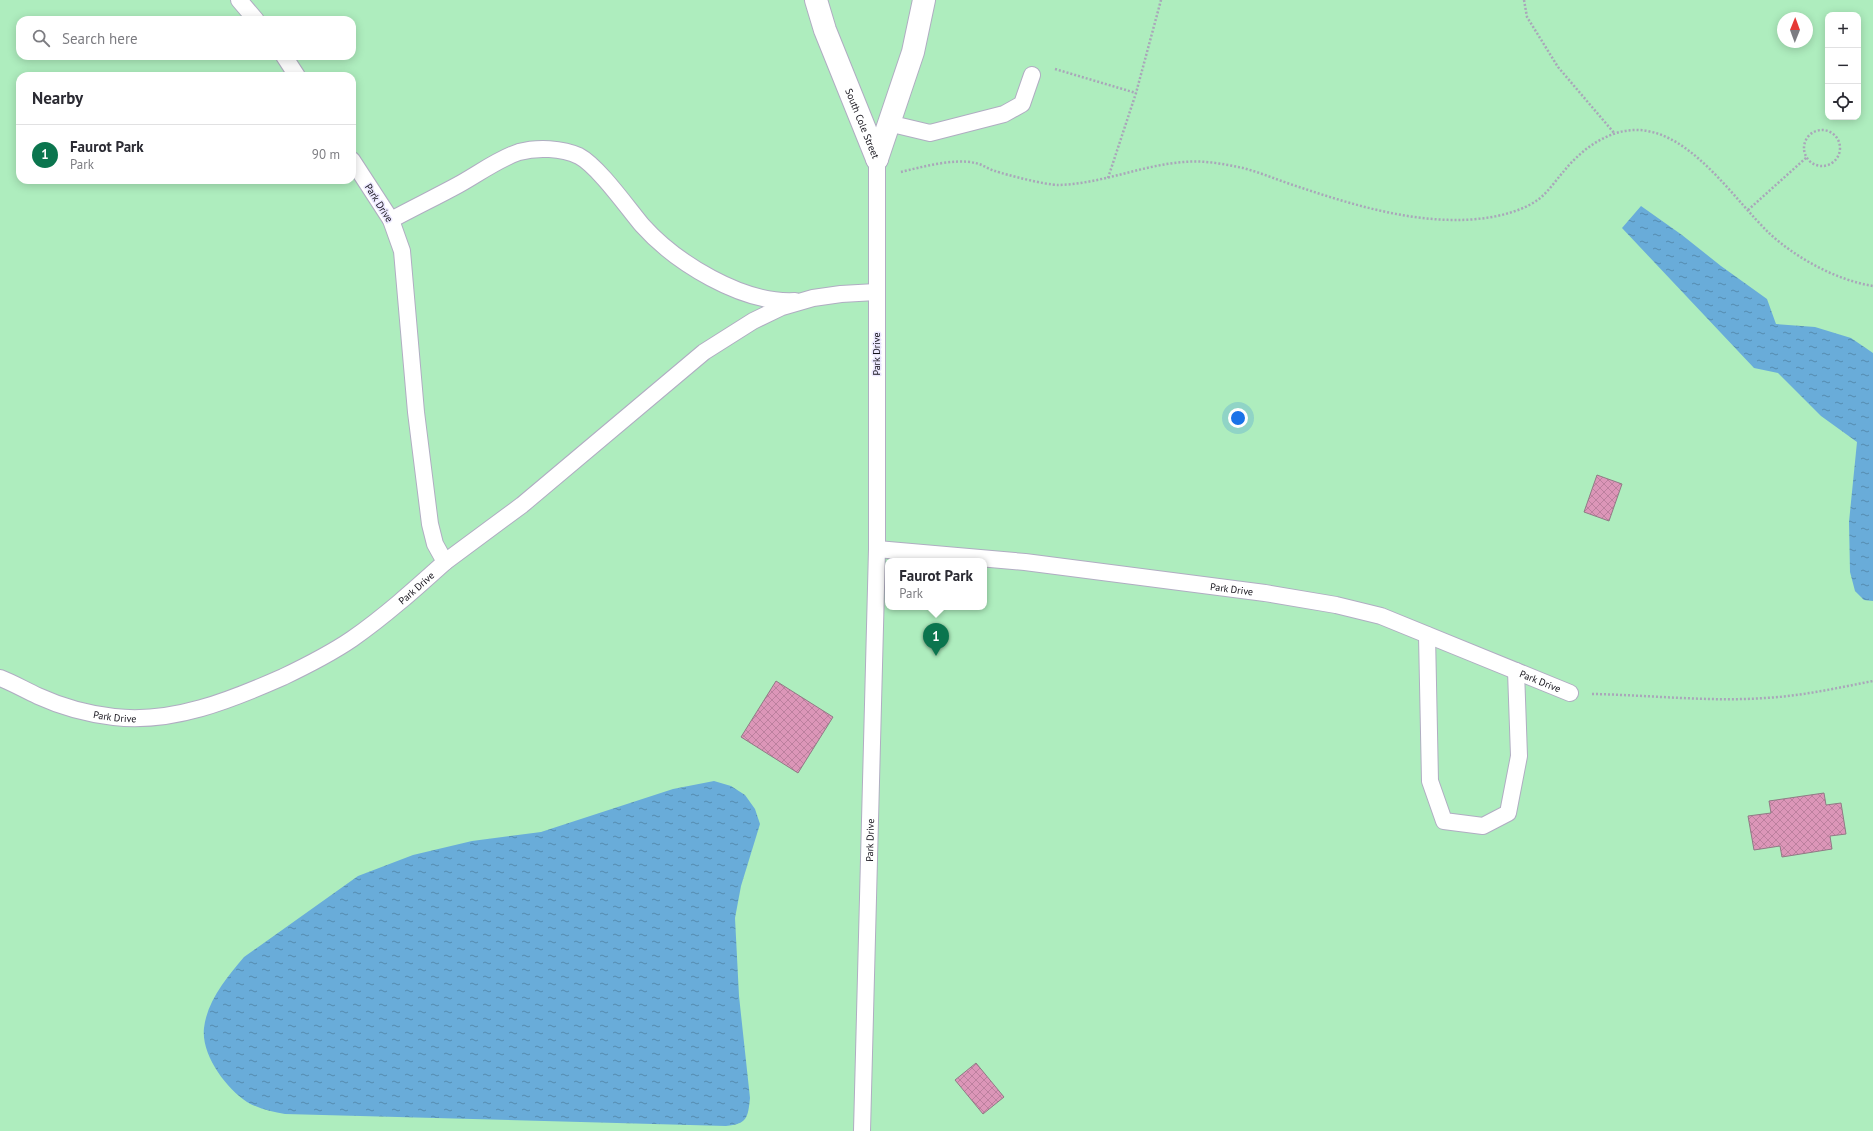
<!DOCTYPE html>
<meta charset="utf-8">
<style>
body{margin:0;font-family:"PT Sans",sans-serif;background:#f2f2f3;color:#2b2b33}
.controls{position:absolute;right:12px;top:12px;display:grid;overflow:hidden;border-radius:8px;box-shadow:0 2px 10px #0003}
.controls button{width:36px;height:36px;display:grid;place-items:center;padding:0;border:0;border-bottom:1px solid #e1e1e2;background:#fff;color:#2b2b33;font:20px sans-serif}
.compass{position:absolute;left:1777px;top:12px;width:36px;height:36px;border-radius:50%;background:#fff;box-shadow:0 2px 10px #0003;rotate:1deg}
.you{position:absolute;left:1238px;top:418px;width:14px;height:14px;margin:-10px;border:3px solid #fff;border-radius:50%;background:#1a73e8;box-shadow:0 0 0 6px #1a73e833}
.badge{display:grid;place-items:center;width:26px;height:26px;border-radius:50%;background:#0b754e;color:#fff;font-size:13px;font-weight:700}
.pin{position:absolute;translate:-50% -33px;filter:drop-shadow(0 1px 2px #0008)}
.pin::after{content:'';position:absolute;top:21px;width:14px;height:12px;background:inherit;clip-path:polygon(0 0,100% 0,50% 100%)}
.popup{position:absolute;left:885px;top:558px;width:102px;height:52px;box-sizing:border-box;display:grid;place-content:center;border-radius:8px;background:#fff;filter:drop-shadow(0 1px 3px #0005);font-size:13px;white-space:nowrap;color:#7c7c81}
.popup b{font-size:15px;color:#2b2b33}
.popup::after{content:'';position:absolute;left:50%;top:100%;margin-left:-8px;border:8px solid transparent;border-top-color:#fff}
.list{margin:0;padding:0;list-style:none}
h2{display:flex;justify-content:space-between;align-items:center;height:52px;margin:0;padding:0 16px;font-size:17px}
h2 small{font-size:13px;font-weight:400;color:#7c7c81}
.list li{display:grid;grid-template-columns:26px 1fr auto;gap:12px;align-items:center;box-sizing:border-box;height:60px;padding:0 16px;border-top:1px solid #e1e1e2}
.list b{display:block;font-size:15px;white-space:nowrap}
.list p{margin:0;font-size:13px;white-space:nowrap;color:#7c7c81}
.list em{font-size:13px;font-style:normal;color:#7c7c81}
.icon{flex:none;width:22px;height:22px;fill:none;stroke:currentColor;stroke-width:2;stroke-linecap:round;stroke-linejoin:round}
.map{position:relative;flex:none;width:1873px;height:1131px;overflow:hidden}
.search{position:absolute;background:#fff;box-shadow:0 2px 10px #0003;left:16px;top:16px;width:340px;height:44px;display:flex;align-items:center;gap:10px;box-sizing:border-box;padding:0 14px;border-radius:12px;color:#7c7c81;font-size:15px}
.panel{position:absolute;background:#fff;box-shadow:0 2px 10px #0003;left:16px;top:72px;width:340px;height:112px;border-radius:12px}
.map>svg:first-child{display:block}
</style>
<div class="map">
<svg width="1873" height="1131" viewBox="0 0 1873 1131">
<defs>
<pattern id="water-ripples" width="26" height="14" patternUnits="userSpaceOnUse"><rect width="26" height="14" fill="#69acd9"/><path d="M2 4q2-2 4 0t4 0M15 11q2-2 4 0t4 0" fill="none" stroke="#558baf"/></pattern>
<pattern id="building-cross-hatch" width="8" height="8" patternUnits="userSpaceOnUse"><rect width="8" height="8" fill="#dc96b8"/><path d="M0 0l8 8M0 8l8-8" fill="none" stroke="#bc809e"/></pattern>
</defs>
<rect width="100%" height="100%" fill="#ebe7fe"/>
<!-- green -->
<path fill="#aeedbe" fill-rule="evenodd" d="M0 0H1873V1131H0ZM1828 15H1858V117H1828ZM1783 18H1807V42H1783ZM20 20H352V56H20ZM20 76H352V180H20ZM888 561H984V607H888Z"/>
<!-- water -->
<g fill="url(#water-ripples)">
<polygon points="1641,206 1682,235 1721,266 1767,299 1776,324 1815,327 1851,338 1873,353 1873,601 1864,600 1855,591 1850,572 1849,522 1857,442 1821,416 1778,373 1754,368 1622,228"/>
<path d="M714 781 731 786 745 795 755 809 760 824 741 886 735 918 739 996 750 1098C748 1118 747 1124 726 1126L285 1114C272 1112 259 1109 247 1102 226 1088 201 1055 204 1028 207 1001 227 977 244 957L358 876 413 855 472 841 541 832 673 789Z"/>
</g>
<!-- building -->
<g fill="url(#building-cross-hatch)" stroke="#907b85">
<polygon points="1597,475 1622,484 1609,521 1584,512"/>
<polygon points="776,681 833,717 798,773 741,737"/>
<polygon points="1824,793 1826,805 1841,803 1846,834 1830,836 1832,849 1782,857 1780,846 1754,850 1748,816 1771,813 1769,801"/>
<polygon points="976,1063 1004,1097 983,1114 955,1080"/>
</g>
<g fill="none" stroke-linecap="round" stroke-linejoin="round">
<!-- service casing -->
<g stroke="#b0adc2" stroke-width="18">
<g id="service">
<polyline points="239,0 256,20"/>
<polyline points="284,56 297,76"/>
<polyline points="888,123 930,133 1004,114 1022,104 1032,75"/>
<path d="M391 220C413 208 436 197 458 185 478 174 498 159 519 152 537 147 562 148 579 156 598 166 627 207 642 225 675 262 742 304 795 301"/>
<path id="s1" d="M877 549 1025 562 1265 593 1336 605 1381 616 1570 693"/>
<polyline points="445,562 522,505 704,352 753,321 782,307 813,298 841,294 876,292"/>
<polyline points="1427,635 1430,781 1444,821 1483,826 1508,813 1519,756 1516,671"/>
<path id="s2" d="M0 678C13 683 25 690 38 696 62 707 88 714 114 717 172 724 231 700 283 677 306 666 330 654 352 639 385 616 415 589 445 562L435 544 430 524 416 412 402 251 391 220 352 160"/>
<path id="s3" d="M862 1131 877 549V159"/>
</g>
</g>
<!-- minor casing -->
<g stroke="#b0adc2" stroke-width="24">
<g id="minor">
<path id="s4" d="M816 0 825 30 877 159"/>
<polyline points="877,159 913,52 924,0"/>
</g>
</g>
<!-- path -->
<g stroke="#a9a6b9" stroke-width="2.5" stroke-dasharray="2 2" stroke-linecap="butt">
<polyline points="1524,0 1527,17 1558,67 1615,134"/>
<polyline points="1055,69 1136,93"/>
<circle cx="1822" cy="148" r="18"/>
<path d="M901 172C921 167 955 158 975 163 982 164 988 169 995 171 1007 175 1046 185 1058 185 1101 184 1142 165 1184 162 1203 160 1224 164 1243 168 1262 173 1280 181 1299 187 1350 204 1403 220 1456 220 1483 220 1517 215 1539 199 1549 191 1556 180 1564 171 1585 145 1618 123 1652 132 1698 143 1736 201 1769 233 1796 258 1836 280 1873 286"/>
<polyline points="1108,178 1136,93 1161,0"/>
<polyline points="1748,210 1807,157"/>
<path d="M1592 694C1650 695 1708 702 1765 698 1802 696 1837 688 1873 681"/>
</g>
<!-- service -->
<use href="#service" stroke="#fff" stroke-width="16"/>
<!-- minor -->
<use href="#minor" stroke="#fff" stroke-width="22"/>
</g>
<g text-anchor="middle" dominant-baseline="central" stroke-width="3" stroke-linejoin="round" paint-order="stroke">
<!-- street labels -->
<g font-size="10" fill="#131119" stroke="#ebe7fe">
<text stroke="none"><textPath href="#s4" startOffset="132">South Cole Street</textPath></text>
<text transform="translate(379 203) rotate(58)">Park Drive</text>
<text transform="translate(876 354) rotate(-90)">Park Drive</text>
<text stroke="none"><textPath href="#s2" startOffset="458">Park Drive</textPath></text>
<text stroke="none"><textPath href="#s1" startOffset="357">Park Drive</textPath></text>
<text stroke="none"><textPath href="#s1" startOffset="681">Park Drive</textPath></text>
<text stroke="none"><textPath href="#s2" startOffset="122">Park Drive</textPath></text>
<text stroke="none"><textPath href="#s3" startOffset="291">Park Drive</textPath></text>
</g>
</g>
</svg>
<div class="controls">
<button>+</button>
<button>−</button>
<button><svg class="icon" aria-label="locate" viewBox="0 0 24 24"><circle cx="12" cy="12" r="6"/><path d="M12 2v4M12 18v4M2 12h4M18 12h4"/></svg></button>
</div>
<svg class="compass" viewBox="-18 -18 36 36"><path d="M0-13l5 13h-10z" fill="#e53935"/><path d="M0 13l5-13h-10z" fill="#7c7c81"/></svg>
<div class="you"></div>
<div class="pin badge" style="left:936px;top:656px">1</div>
<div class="popup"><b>Faurot Park</b>Park</div>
<div class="search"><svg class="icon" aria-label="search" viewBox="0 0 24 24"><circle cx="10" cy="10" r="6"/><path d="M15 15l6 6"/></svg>Search here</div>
<section class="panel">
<h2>Nearby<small></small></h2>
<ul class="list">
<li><span class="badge">1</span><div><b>Faurot Park</b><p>Park</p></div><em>90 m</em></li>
</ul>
</section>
</div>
